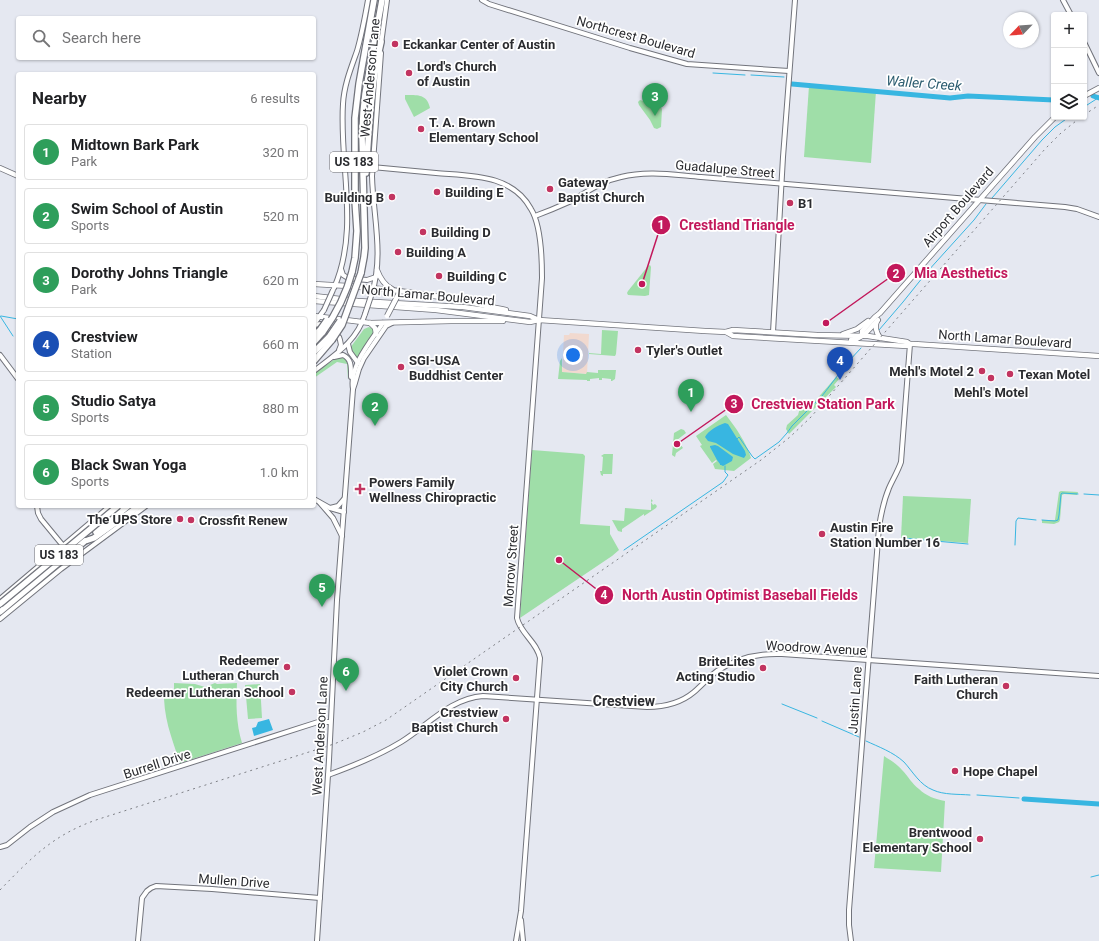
<!DOCTYPE html>
<meta charset="utf-8">
<style>
body{margin:0;font-family:Roboto,sans-serif;background:#f2f2f2;color:#202124}
.controls{position:absolute;right:12px;top:12px;display:grid;overflow:hidden;border-radius:4px;box-shadow:0 1px 3px #0004}
.controls button{width:36px;height:36px;display:grid;place-items:center;padding:0;border:0;border-bottom:1px solid #e0e0e0;background:#fff;color:#202124;font:20px sans-serif}
.compass{position:absolute;left:1003px;top:12px;width:36px;height:36px;border-radius:50%;background:#fff;box-shadow:0 1px 3px #0004;rotate:245deg}
.you{position:absolute;left:573px;top:355px;width:14px;height:14px;margin:-10px;border:3px solid #fff;border-radius:50%;background:#1a73e8;box-shadow:0 0 0 6px #1a73e833}
.badge{display:grid;place-items:center;width:26px;height:26px;border-radius:50%;background:#c23460;color:#fff;font-size:13px;font-weight:700}
.pin{position:absolute;translate:-50% -33px;filter:drop-shadow(0 1px 2px #0008)}
.pin::after{content:'';position:absolute;top:21px;width:14px;height:12px;background:inherit;clip-path:polygon(0 0,100% 0,50% 100%)}
.list{margin:0;padding:0;list-style:none}
h2{display:flex;justify-content:space-between;align-items:center;height:52px;margin:0;padding:0 16px;font-size:17px}
h2 small{font-size:13px;font-weight:400;color:#757577}
.list li{display:grid;grid-template-columns:26px 1fr auto;gap:12px;align-items:center;box-sizing:border-box;height:56px;margin:0 8px 8px;padding:0 8px;border:1px solid #e0e0e0;border-radius:4px}
.list b{display:block;font-size:15px;white-space:nowrap}
.list p{margin:0;font-size:13px;white-space:nowrap;color:#757577}
.list em{font-size:13px;font-style:normal;color:#757577}
.icon{flex:none;width:22px;height:22px;fill:none;stroke:currentColor;stroke-width:2;stroke-linecap:round;stroke-linejoin:round}
.map{position:relative;flex:none;width:1099px;height:941px;overflow:hidden}
.search{position:absolute;background:#fff;box-shadow:0 1px 3px #0004;left:16px;top:16px;width:300px;height:44px;display:flex;align-items:center;gap:10px;box-sizing:border-box;padding:0 14px;border-radius:4px;color:#757577;font-size:15px}
.panel{position:absolute;background:#fff;box-shadow:0 1px 3px #0004;left:16px;top:72px;width:300px;height:436px;border-radius:4px}
.map>svg:first-child{display:block}
</style>
<div class="map">
<svg width="1099" height="941" viewBox="0 0 1099 941">
<rect width="100%" height="100%" fill="#e5e8f1"/>
<!-- industrial -->
<polygon fill="#f1d9cf" points="570,333 589,334 587,374 562,372 564,335 569,335"/>
<!-- green -->
<g fill="#9fdea8">
<polygon points="809,86 876,91 871,163 804,157"/>
<path d="M405 95C418 95 427 94 430 108L414 117 405 99Z"/>
<polygon points="640,100 660,106 662,109 661,127 657,129 654,128 650,120 639,105 638,102"/>
<polygon points="650,265 651,267 649,295 645,296 628,295 627,293 628,291 648,266"/>
<polygon points="369,327 373,329 374,333 357,358 351,352 350,348 364,329"/>
<polygon points="602,330 618,331 616,354 615,356 589,354 589,353 601,354"/>
<path d="M341 357C352 361 349 371 348 380L347 364 337 362 314 378V374L336 358Z"/>
<polygon points="562,358 562,372 586,374 587,372 598,373 598,370 616,370 615,379 612,381 611,381 611,379 602,378 602,380 599,380 599,378 590,379 590,381 587,381 587,380 558,379 560,361"/>
<polygon points="836,377 839,379 834,385 836,387 789,434 786,429 787,425 798,415 800,408 804,408 805,405 809,408"/>
<path d="M726 415C736 428 746 442 751 458L734 471 715 469 713 464 717 461 716 460 712 463 700 446 702 445 696 436Z"/>
<polygon points="681,429 684,430 686,433 677,440 683,448 676,453 675,457 672,455 674,433"/>
<polygon points="532,450 583,454 585,456 580,524 610,526 610,534 619,550 612,556 520,618"/>
<polygon points="604,454 613,454 612,474 603,474 603,476 601,475 600,471 602,471 603,457 601,456"/>
<polygon points="1061,491 1078,492 1077,495 1064,494 1062,495 1060,520 1059,522 1054,524 1042,523 1042,520 1055,520 1059,492"/>
<polygon points="903,496 971,499 968,543 901,538"/>
<polygon points="651,499 653,501 651,502 653,505 655,504 657,506 656,508 644,516 644,514 622,529 622,532 618,531 612,520 624,521 625,508 650,510 651,510"/>
<path d="M174 683 195 684 205 687 215 683 217 684 237 683C236 704 236 723 242 743L180 763C171 736 163 717 164 689H174Z"/>
<polygon points="260,684 262,718 248,719 245,685"/>
<path d="M884 756C890 760 897 764 902 770 908 776 912 784 919 789 926 796 935 799 945 801L941 872 874 868Z"/>
</g>
<!-- water -->
<g fill="#38b6e1">
<path d="M725 423 728 424 745 451 746 455 744 458 733 454 716 443 708 441 705 437C708 431 718 425 725 423Z"/>
<polygon points="715,445 718,446 733,457 732,461 723,466 721,465 720,465 720,464 717,460 710,447 710,446"/>
<polygon points="269,719 273,730 254,736 252,728 256,727 258,722"/>
</g>
<g fill="none" stroke-linecap="round" stroke-linejoin="round">
<!-- stream -->
<g stroke="#38b6e1" stroke-width="1">
<polyline points="713,73 745,75"/>
<polyline points="751,75 784,77"/>
<polyline points="1084,107 1098,98"/>
<polyline points="992,198 1042,140 1055,127 1069,117"/>
<polyline points="0,316 13,336"/>
<polyline points="1,316 18,319"/>
<polyline points="879,330 903,302 927,272 974,220 986,204"/>
<polyline points="17,343 18,345"/>
<polyline points="737,439 739,437 752,456 755,459 779,442 787,433 792,426 822,396 848,362 861,348"/>
<polyline points="1084,494 1099,495"/>
<polyline points="1042,520 1055,521 1058,520 1059,515 1061,494 1062,493 1078,494"/>
<polyline points="903,538 968,544"/>
<polyline points="1015,545 1016,521 1018,518 1036,520"/>
<polyline points="624,550 723,482 728,475 725,472 725,466"/>
<polyline points="782,704 817,718"/>
<polyline points="822,721 859,737"/>
<path d="M866 741C879 747 893 752 904 762 913 772 920 785 933 790 944 795 958 794 970 795"/>
<polyline points="977,795 1019,798"/>
<polyline points="1091,877 1099,875"/>
</g>
<!-- river -->
<g stroke="#38b6e1" stroke-width="5">
<polyline points="792,84 950,98 968,96 1054,100"/>
<polyline points="1093,96 1099,98"/>
<polyline points="1024,799 1099,804"/>
</g>
<!-- secondary casing -->
<g stroke="#72747c" stroke-width="6">
<g id="secondary">
<polyline points="482,0 489,4 630,48 687,64 789,71"/>
<polyline points="1063,0 1071,15"/>
<polyline points="1084,42 1099,73"/>
<polyline points="381,44 387,0"/>
<path d="M372 167C394 169 415 171 436 173 471 176 512 174 531 209 541 225 542 259 542 278L517 618C520 633 537 642 540 658L521 911 516 941"/>
<path d="M535 216C546 212 558 207 569 202 586 193 601 181 621 177 647 170 675 175 701 177L1065 207 1077 209 1099 217"/>
<polyline points="341,269 343,275 348,278 367,280 376,277"/>
<path d="M334 288C360 229 339 165 343 104 344 85 351 68 357 51 362 34 365 17 368 0"/>
<path d="M372 293C384 254 373 216 372 176L381 53"/>
<polyline points="314,324 324,310"/>
<polyline points="314,325 321,324 339,337 340,340 341,345 339,350"/>
<polyline points="773,332 783,157 795,0"/>
<polyline points="348,344 350,352 358,363"/>
<polyline points="0,355 18,379"/>
<path d="M334 357 343 355C352 359 351 368 351 377"/>
<path d="M314 371C336 354 357 341 365 314"/>
<polyline points="353,389 355,383 359,369 364,358 386,326 392,323"/>
<polyline points="314,499 330,508 344,512"/>
<polyline points="320,503 333,518 342,536"/>
<polyline points="37,506 38,513 41,519 74,559"/>
<polyline points="330,508 338,506 344,499"/>
<polyline points="0,599 110,506"/>
<polyline points="0,619 61,569 146,506"/>
<path d="M328 775C353 766 378 756 401 742 427 726 451 698 483 696L647 707C664 707 681 703 694 692 702 685 709 677 717 671 737 658 759 653 782 654L1099 676"/>
<polyline points="0,847 7,845 30,827 53,812 90,795 318,722 330,722"/>
<polyline points="521,920 523,941"/>
<polyline points="138,941 142,898 147,891 151,888 156,886 212,889 320,898"/>
<path d="M317 941 329 760 337 600 353 389C349 366 371 341 383 323"/>
<path d="M851 941 849 925V910L879 527C881 514 884 500 889 488 893 479 898 471 901 462L910 344"/>
</g>
</g>
<!-- primary casing -->
<g stroke="#72747c" stroke-width="6">
<g id="primary">
<polyline points="1084,96 1099,88"/>
<polyline points="0,168 18,176"/>
<path d="M377 270C380 278 384 285 392 289"/>
<path d="M314 284C362 286 410 291 458 300 474 303 490 307 506 310"/>
<polyline points="314,296 358,301 463,307 530,316 539,320"/>
<polyline points="314,301 436,310 530,322 539,320 705,331 726,332 733,336 907,346 910,344 914,344 1099,356"/>
<polyline points="314,316 370,323 451,321 503,321"/>
<path d="M877 321C874 327 876 332 880 338"/>
<polyline points="370,323 375,328 376,334"/>
<polyline points="726,332 733,330 817,335 868,336 907,342 910,344"/>
<polyline points="843,334 857,329 868,321"/>
<polyline points="862,336 862,331 875,317 880,313 1035,137 1055,117"/>
<path d="M851 340C862 340 871 327 878 320"/>
</g>
</g>
<!-- highway casing -->
<g stroke="#72747c" stroke-width="8">
<g id="highway">
<path d="M366 173C369 129 371 84 381 42"/>
<polyline points="352,272 355,258 357,231 355,200 355,118 359,84 374,0"/>
<polyline points="361,273 364,257 365,248 362,135 363,113 365,94 382,0"/>
<polyline points="314,335 320,330"/>
<polyline points="314,342 323,332"/>
<polyline points="314,352 329,337"/>
<polyline points="314,361 332,340"/>
<polyline points="96,532 128,506"/>
<polyline points="85,541 94,538 139,506"/>
<polyline points="0,612 61,561"/>
</g>
</g>
<!-- secondary -->
<use href="#secondary" stroke="#fff" stroke-width="4"/>
<!-- primary -->
<use href="#primary" stroke="#fff" stroke-width="4.5"/>
<!-- highway -->
<use href="#highway" stroke="#fff" stroke-width="5.5"/>
<!-- rail -->
<g stroke="#7e8086" stroke-width="1" stroke-dasharray="2 4" stroke-linecap="butt">
<polyline points="1084,115 1099,105"/>
<path d="M0 890C32 857 54 834 99 819L334 744 363 732 386 720 761 460 790 437 810 418 1045 149 1061 133 1081 117"/>
</g>
<!-- secondary-bridge casing -->
<g stroke="#72747c" stroke-width="6" stroke-linecap="butt">
<g id="secondary-bridge">
<polyline points="324,310 333,290"/>
<polyline points="365,314 372,293"/>
</g>
</g>
<!-- primary-bridge casing -->
<g stroke="#72747c" stroke-width="6" stroke-linecap="butt">
<polyline id="primary-bridge" points="387,316 398,295"/>
</g>
<!-- highway-bridge casing -->
<g stroke="#72747c" stroke-width="8" stroke-linecap="butt">
<g id="highway-bridge">
<polyline points="320,330 327,320"/>
<path d="M323 332C336 314 346 295 352 272"/>
<polyline points="329,337 340,321"/>
<polyline points="332,340 342,325 361,273"/>
<polyline points="61,561 85,541"/>
<polyline points="0,604 118,506"/>
</g>
</g>
<!-- secondary-bridge -->
<use href="#secondary-bridge" stroke="#fff" stroke-width="4"/>
<!-- primary-bridge -->
<use href="#primary-bridge" stroke="#fff" stroke-width="4.5"/>
<!-- highway-bridge -->
<use href="#highway-bridge" stroke="#fff" stroke-width="5.5"/>
</g>
<!-- markers -->
<g fill="#c23460" stroke="#fff" stroke-width="1.5">
<circle cx="395" cy="44" r="4"/>
<circle cx="409" cy="73" r="4"/>
<circle cx="421" cy="129" r="4"/>
<circle cx="550" cy="189" r="4"/>
<circle cx="437" cy="192" r="4"/>
<circle cx="392" cy="197" r="4"/>
<circle cx="790" cy="203" r="4"/>
<circle cx="423" cy="232" r="4"/>
<circle cx="398" cy="252" r="4"/>
<circle cx="439" cy="276" r="4"/>
<circle cx="638" cy="350" r="4"/>
<circle cx="401" cy="367" r="4"/>
<circle cx="982" cy="371" r="4"/>
<circle cx="1010" cy="374" r="4"/>
<circle cx="991" cy="378" r="4"/>
<path d="M358 483h4v4h4v4h-4v4h-4v-4h-4v-4h4z"/>
<circle cx="180" cy="519" r="4"/>
<circle cx="191" cy="520" r="4"/>
<circle cx="822" cy="534" r="4"/>
<circle cx="287" cy="667" r="4"/>
<circle cx="763" cy="668" r="4"/>
<circle cx="516" cy="678" r="4"/>
<circle cx="1006" cy="686" r="4"/>
<circle cx="292" cy="692" r="4"/>
<circle cx="506" cy="719" r="4"/>
<circle cx="955" cy="771" r="4"/>
<circle cx="980" cy="839" r="4"/>
</g>
<g text-anchor="middle" dominant-baseline="central" stroke-width="3.5" stroke-linejoin="round" paint-order="stroke">
<!-- shield labels -->
<g fill="#fff" stroke="#6b6b6e" stroke-width="1">
<rect x="330" y="152" width="48" height="20" rx="3"/>
<rect x="35" y="545" width="48" height="20" rx="3"/>
</g>
<g font-size="12" font-weight="bold" fill="#2b2c30">
<text x="354" y="162">US 183</text>
<text x="59" y="555">US 183</text>
</g>
<!-- street labels -->
<g font-size="13" fill="#2b2c30" stroke="#fff">
<text transform="translate(636 37) rotate(16)">Northcrest Boulevard</text>
<text transform="translate(370 78) rotate(-85)">West Anderson Lane</text>
<text transform="translate(725 169) rotate(5)">Guadalupe Street</text>
<text transform="translate(958 207) rotate(-49)">Airport Boulevard</text>
<text transform="translate(428 295) rotate(5)">North Lamar Boulevard</text>
<text transform="translate(1005 339) rotate(4)">North Lamar Boulevard</text>
<text transform="translate(511 566) rotate(-86)">Morrow Street</text>
<text transform="translate(816 648) rotate(3)">Woodrow Avenue</text>
<text transform="translate(855 700) rotate(-86)">Justin Lane</text>
<text transform="translate(320 736) rotate(-87)">West Anderson Lane</text>
<text transform="translate(157 764) rotate(-18)">Burrell Drive</text>
<text transform="translate(234 881) rotate(4)">Mullen Drive</text>
</g>
<!-- poi labels -->
<g font-size="13" font-weight="bold" fill="#2b2c30" stroke="#fff" text-anchor="start">
<text x="403" y="44">Eckankar Center of Austin</text>
<text x="417" y="66">Lord's Church<tspan x="417" dy="15">of Austin</tspan></text>
<text x="429" y="122">T. A. Brown<tspan x="429" dy="15">Elementary School</tspan></text>
<text x="558" y="182">Gateway<tspan x="558" dy="15">Baptist Church</tspan></text>
<text x="445" y="192">Building E</text>
<text x="384" y="197" text-anchor="end">Building B</text>
<text x="798" y="203">B1</text>
<text x="431" y="232">Building D</text>
<text x="406" y="252">Building A</text>
<text x="447" y="276">Building C</text>
<text x="646" y="350">Tyler's Outlet</text>
<text x="409" y="360">SGI-USA<tspan x="409" dy="15">Buddhist Center</tspan></text>
<text x="974" y="371" text-anchor="end">Mehl's Motel 2</text>
<text x="1018" y="374">Texan Motel</text>
<text x="991" y="392" text-anchor="middle">Mehl's Motel</text>
<text x="369" y="482">Powers Family<tspan x="369" dy="15">Wellness Chiropractic</tspan></text>
<text x="172" y="519" text-anchor="end">The UPS Store</text>
<text x="199" y="520">Crossfit Renew</text>
<text x="830" y="527">Austin Fire<tspan x="830" dy="15">Station Number 16</tspan></text>
<text x="279" y="660" text-anchor="end">Redeemer<tspan x="279" dy="15">Lutheran Church</tspan></text>
<text x="755" y="661" text-anchor="end">BriteLites<tspan x="755" dy="15">Acting Studio</tspan></text>
<text x="508" y="671" text-anchor="end">Violet Crown<tspan x="508" dy="15">City Church</tspan></text>
<text x="998" y="679" text-anchor="end">Faith Lutheran<tspan x="998" dy="15">Church</tspan></text>
<text x="284" y="692" text-anchor="end">Redeemer Lutheran School</text>
<text x="498" y="712" text-anchor="end">Crestview<tspan x="498" dy="15">Baptist Church</tspan></text>
<text x="963" y="771">Hope Chapel</text>
<text x="972" y="832" text-anchor="end">Brentwood<tspan x="972" dy="15">Elementary School</tspan></text>
</g>
<!-- water labels -->
<g font-size="14" font-style="italic" fill="#2b5c6f" stroke="#fff">
<text transform="translate(924 83) rotate(4)">Waller Creek</text>
</g>
<!-- neighbourhood labels -->
<g font-size="14" font-weight="bold" fill="#2b2c30" stroke="#fff">
<text x="624" y="701">Crestview</text>
</g>
</g>
<!-- callouts -->
<path fill="none" stroke="#c2185b" stroke-width="1.5" d="M642 284L661 225M826 323L896 273M677 444L734 404M559 560L604 595"/>
<g fill="#c2185b" stroke="#fff" stroke-width="1.5">
<circle cx="642" cy="284" r="4"/>
<circle cx="826" cy="323" r="4"/>
<circle cx="677" cy="444" r="4"/>
<circle cx="559" cy="560" r="4"/>
<circle cx="661" cy="225" r="10"/>
<circle cx="896" cy="273" r="10"/>
<circle cx="734" cy="404" r="10"/>
<circle cx="604" cy="595" r="10"/>
</g>
<g font-size="12" text-anchor="middle" font-weight="bold" fill="#fff">
<text x="661" y="229">1</text>
<text x="896" y="278">2</text>
<text x="734" y="408">3</text>
<text x="604" y="599">4</text>
</g>
<g font-size="14" text-anchor="middle" font-weight="bold" fill="#c2185b" stroke="#fff" stroke-width="3.5" stroke-linejoin="round" paint-order="stroke">
<text x="737" y="230">Crestland Triangle</text>
<text x="961" y="278">Mia Aesthetics</text>
<text x="823" y="409">Crestview Station Park</text>
<text x="740" y="600">North Austin Optimist Baseball Fields</text>
</g>
</svg>
<div class="controls">
<button>+</button>
<button>−</button>
<button><svg class="icon" aria-label="layers" viewBox="0 0 24 24"><path d="M12 4l9 5-9 5-9-5zM3 14l9 5 9-5"/></svg></button>
</div>
<svg class="compass" viewBox="-18 -18 36 36"><path d="M0-13l5 13h-10z" fill="#e53935"/><path d="M0 13l5-13h-10z" fill="#757577"/></svg>
<div class="you"></div>
<div class="pin badge" style="left:691px;top:412px;background:#2e9e5b">1</div>
<div class="pin badge" style="left:375px;top:426px;background:#2e9e5b">2</div>
<div class="pin badge" style="left:655px;top:116px;background:#2e9e5b">3</div>
<div class="pin badge" style="left:840px;top:380px;background:#1a4fb4">4</div>
<div class="pin badge" style="left:322px;top:607px;background:#2e9e5b">5</div>
<div class="pin badge" style="left:346px;top:691px;background:#2e9e5b">6</div>
<div class="search"><svg class="icon" aria-label="search" viewBox="0 0 24 24"><circle cx="10" cy="10" r="6"/><path d="M15 15l6 6"/></svg>Search here</div>
<section class="panel">
<h2>Nearby<small>6 results</small></h2>
<ul class="list">
<li><span class="badge" style="background:#2e9e5b">1</span><div><b>Midtown Bark Park</b><p>Park</p></div><em>320 m</em></li>
<li><span class="badge" style="background:#2e9e5b">2</span><div><b>Swim School of Austin</b><p>Sports</p></div><em>520 m</em></li>
<li><span class="badge" style="background:#2e9e5b">3</span><div><b>Dorothy Johns Triangle</b><p>Park</p></div><em>620 m</em></li>
<li><span class="badge" style="background:#1a4fb4">4</span><div><b>Crestview</b><p>Station</p></div><em>660 m</em></li>
<li><span class="badge" style="background:#2e9e5b">5</span><div><b>Studio Satya</b><p>Sports</p></div><em>880 m</em></li>
<li><span class="badge" style="background:#2e9e5b">6</span><div><b>Black Swan Yoga</b><p>Sports</p></div><em>1.0 km</em></li>
</ul>
</section>
</div>
